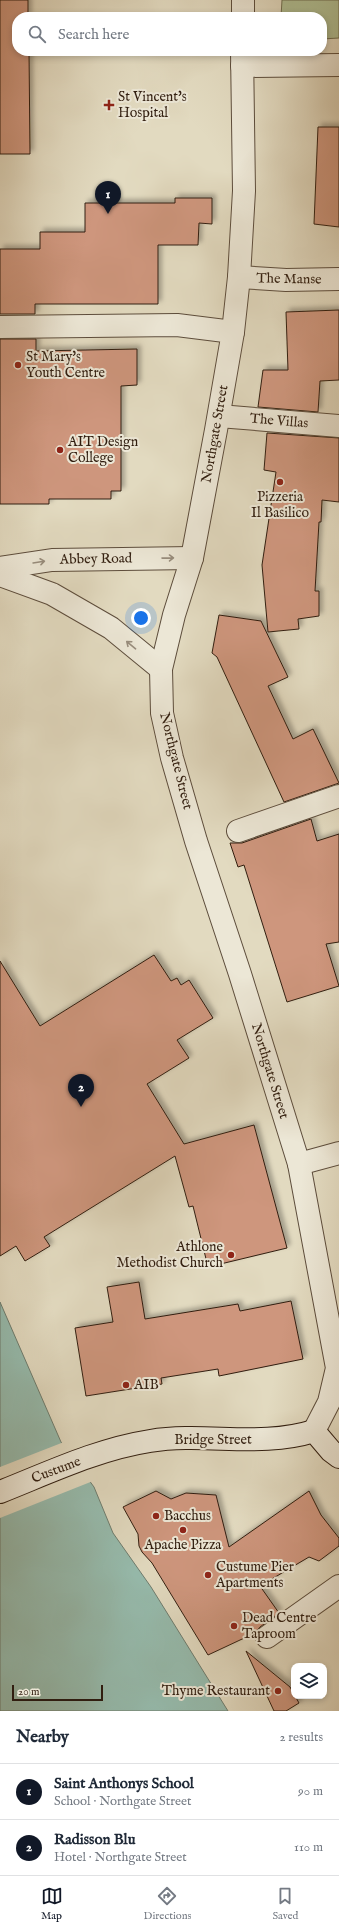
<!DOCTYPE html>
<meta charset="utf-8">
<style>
body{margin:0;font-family:"IM FELL English",serif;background:#f6f6f7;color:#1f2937}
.controls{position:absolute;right:12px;bottom:12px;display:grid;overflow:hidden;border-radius:8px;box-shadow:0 2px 6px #0003}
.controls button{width:36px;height:36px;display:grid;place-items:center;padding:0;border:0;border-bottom:1px solid #e0e1e3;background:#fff;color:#1f2937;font:20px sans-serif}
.scale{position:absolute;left:12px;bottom:10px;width:91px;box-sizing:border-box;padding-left:4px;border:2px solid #311e10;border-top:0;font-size:11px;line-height:14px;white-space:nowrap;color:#311e10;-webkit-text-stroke:3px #ece7d6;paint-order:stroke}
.you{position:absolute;left:141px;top:618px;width:14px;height:14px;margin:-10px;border:3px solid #fff;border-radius:50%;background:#1a73e8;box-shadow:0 0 0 6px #1a73e833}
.badge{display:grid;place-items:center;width:26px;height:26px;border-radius:50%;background:#111827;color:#fff;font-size:13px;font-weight:700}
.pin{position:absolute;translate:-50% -33px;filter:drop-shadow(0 1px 2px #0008)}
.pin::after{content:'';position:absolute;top:21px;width:14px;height:12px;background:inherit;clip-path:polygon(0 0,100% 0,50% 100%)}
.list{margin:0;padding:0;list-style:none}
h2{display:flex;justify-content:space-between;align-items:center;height:52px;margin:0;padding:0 16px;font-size:17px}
h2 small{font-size:13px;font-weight:400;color:#747a83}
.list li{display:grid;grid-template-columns:26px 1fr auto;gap:12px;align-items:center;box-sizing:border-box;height:56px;padding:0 16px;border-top:1px solid #e0e1e3}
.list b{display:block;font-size:15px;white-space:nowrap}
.list p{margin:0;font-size:13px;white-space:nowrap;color:#747a83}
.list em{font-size:13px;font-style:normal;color:#747a83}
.icon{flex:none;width:22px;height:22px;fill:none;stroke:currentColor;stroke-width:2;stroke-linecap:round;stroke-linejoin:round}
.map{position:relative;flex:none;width:339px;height:1711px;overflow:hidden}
.search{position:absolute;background:#fff;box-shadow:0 2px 6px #0003;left:12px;right:12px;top:12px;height:44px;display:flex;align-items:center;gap:10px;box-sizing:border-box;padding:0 14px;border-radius:16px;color:#747a83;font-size:15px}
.sheet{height:164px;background:#fff}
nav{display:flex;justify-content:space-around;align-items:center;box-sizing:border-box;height:56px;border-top:1px solid #e0e1e3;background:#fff;font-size:11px;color:#747a83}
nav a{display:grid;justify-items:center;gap:2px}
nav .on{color:#111827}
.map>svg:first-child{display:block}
</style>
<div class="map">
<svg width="339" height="1711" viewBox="0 0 339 1711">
<defs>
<filter id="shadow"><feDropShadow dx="3.5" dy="-3.5" stdDeviation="2" flood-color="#0004"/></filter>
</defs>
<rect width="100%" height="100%" fill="#e2dac0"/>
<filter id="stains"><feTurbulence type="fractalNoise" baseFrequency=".005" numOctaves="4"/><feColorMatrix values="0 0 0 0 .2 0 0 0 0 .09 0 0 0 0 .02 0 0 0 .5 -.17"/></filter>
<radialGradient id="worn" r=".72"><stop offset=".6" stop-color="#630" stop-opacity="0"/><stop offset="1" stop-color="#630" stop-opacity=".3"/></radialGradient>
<!-- green -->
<polygon fill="#b0c095" stroke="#706f52" points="282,0 339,0 339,38 322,39 322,17 281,17"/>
<!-- water -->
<polygon fill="#96bbad" stroke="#6e7c6e" points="0,1302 61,1442 94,1487 113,1533 151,1587 228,1711 0,1711"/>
<!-- pier -->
<polygon fill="#e2dac0" points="64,1442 93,1481 0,1518 0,1467"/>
<!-- building -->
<g fill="#ce967d" stroke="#311e10" filter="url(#shadow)">
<polygon points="0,0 28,0 28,17 17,17 17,51 29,51 30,154 0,154"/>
<polygon points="318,127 339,127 339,227 314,224"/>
<polygon points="175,198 212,198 212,224 199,223 198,245 158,245 158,304 35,304 35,314 0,314 0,249 40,249 40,232 85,232 85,203 175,203"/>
<polygon points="339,310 339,380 320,381 318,412 258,407 263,370 288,370 286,312"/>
<polygon points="0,339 36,339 36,351 137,349 137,385 121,386 121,491 111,491 111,499 49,499 49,504 0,504"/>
<polygon points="267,433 339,438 339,502 322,500 321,522 319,522 315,591 319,591 319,616 298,619 299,629 268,632 262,565 276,472 264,470"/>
<polygon points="219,615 261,621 288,677 268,686 293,739 313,729 339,783 284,802 217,657 212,653"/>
<polygon points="311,819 317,841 339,834 339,942 326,944 339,986 287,1002 244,865 238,867 230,843 242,843"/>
<polygon points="154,955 171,981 177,978 181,985 189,980 213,1018 177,1040 189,1058 147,1084 184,1144 254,1125 287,1248 208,1267 193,1206 189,1207 175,1156 44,1237 50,1246 25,1261 16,1246 0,1256 0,961 40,1026"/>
<polygon points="139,1282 145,1319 238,1304 240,1311 291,1301 303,1359 219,1376 218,1369 161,1378 162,1384 86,1396 75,1328 113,1322 107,1287"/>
<polygon points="156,1491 171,1499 186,1493 216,1495 229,1547 309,1491 321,1515 339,1538 339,1546 319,1561 309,1557 260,1586 279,1613 260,1627 255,1633 208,1655 152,1563 142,1552 139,1546 138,1534 123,1507"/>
<polygon points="246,1651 290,1687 299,1703 286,1711 274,1711"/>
</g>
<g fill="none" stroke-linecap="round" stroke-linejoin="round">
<!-- minor casing -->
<g stroke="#5d4d3c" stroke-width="24">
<g id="minor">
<polyline points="242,66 339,65"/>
<polyline points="239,277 286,280 339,279"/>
<polyline points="0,327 177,325 233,332"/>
<polyline points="219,416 339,426"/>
<polyline points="238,831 339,796"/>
<polyline points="299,1164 339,1153"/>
<polyline points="267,1637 339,1586"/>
</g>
</g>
<!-- tertiary casing -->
<g stroke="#5d4d3c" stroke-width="24">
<g id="tertiary">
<polyline points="243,17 243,0"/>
<polyline points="242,51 244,191 239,277 233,332 216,430 192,558 174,615 161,669 162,713 172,758 196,841 240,974 299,1164 337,1368 329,1402 314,1431"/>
<polyline points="0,568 52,560 192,558"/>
<polyline points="0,575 52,594 111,628 161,669"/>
</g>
</g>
<!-- secondary casing -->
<g stroke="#311e10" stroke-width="24">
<path id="secondary" d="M0 1492C48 1473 98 1449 150 1441 205 1432 260 1448 314 1431L331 1451 339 1457"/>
</g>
<!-- minor -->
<use href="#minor" stroke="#ece7d6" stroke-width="22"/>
<!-- tertiary -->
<use href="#tertiary" stroke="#ece7d6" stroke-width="22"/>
<!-- secondary -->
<use href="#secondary" stroke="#ece7d6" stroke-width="22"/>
</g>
<!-- one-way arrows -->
<defs><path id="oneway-shaft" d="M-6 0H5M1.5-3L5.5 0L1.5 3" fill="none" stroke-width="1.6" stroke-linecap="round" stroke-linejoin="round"/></defs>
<g stroke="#988d7d">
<use href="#oneway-shaft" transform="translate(168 558) rotate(-1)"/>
<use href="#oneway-shaft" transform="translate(39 562) rotate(-9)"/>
<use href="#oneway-shaft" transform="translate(131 645) rotate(-140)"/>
</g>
<!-- markers -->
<g fill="#8f2418" stroke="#ece7d6" stroke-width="1.5">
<path d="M107 99h4v4h4v4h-4v4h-4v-4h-4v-4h4z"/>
<circle cx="18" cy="365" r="4"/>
<circle cx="60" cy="450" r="4"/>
<circle cx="280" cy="482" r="4"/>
<circle cx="231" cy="1255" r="4"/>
<circle cx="126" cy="1385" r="4"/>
<circle cx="156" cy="1516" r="4"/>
<circle cx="183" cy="1530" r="4"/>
<circle cx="208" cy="1575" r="4"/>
<circle cx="234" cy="1626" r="4"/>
<circle cx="278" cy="1691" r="4"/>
</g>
<g text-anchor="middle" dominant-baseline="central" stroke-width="4" stroke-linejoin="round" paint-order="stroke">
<!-- poi labels -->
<g font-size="14" fill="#311e10" stroke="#ece7d6" text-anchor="start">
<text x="118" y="97">St Vincent's<tspan x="118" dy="16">Hospital</tspan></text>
<text x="26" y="357">St Mary's<tspan x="26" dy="16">Youth Centre</tspan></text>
<text x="68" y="442">AIT Design<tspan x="68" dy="16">College</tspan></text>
<text x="280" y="497" text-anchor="middle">Pizzeria<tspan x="280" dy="16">Il Basilico</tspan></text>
<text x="223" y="1247" text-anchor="end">Athlone<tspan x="223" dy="16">Methodist Church</tspan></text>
<text x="134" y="1385">AIB</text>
<text x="164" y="1516">Bacchus</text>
<text x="183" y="1545" text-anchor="middle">Apache Pizza</text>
<text x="216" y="1567">Custume Pier<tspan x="216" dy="16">Apartments</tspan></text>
<text x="242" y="1618">Dead Centre<tspan x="242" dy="16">Taproom</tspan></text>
<text x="270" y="1691" text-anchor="end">Thyme Restaurant</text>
</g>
<!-- street labels -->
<g font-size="14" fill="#311e10" stroke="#ece7d6">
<text transform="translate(289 279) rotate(1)">The Manse</text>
<text transform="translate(279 421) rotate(5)">The Villas</text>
<text transform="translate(215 434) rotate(-80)">Northgate Street</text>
<text transform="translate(96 559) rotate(-1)">Abbey Road</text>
<text transform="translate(176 761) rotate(76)">Northgate Street</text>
<text transform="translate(270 1071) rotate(73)">Northgate Street</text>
<text x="213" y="1440">Bridge Street</text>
<text transform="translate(56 1470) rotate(-21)">Custume</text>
</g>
</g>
<rect width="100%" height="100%" filter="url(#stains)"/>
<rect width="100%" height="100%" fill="url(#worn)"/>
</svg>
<div class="controls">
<button><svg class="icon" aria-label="layers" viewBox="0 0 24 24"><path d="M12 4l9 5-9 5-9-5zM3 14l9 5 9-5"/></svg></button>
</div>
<div class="scale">20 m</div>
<div class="you"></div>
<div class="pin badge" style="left:108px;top:214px">1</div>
<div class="pin badge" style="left:81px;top:1107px">2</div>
<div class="search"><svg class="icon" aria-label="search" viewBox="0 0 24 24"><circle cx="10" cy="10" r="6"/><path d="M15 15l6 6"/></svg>Search here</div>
</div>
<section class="sheet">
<h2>Nearby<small>2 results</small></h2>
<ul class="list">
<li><span class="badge">1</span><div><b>Saint Anthonys School</b><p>School · Northgate Street</p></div><em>90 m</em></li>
<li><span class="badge">2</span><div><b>Radisson Blu</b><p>Hotel · Northgate Street</p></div><em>110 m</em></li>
</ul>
</section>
<nav>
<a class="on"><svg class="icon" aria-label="map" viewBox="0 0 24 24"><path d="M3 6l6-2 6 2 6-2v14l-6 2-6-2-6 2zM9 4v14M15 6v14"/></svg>Map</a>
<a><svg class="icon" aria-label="directions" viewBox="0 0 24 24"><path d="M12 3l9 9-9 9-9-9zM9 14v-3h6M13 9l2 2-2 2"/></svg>Directions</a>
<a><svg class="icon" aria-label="saved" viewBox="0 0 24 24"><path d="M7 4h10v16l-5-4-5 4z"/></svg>Saved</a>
</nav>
